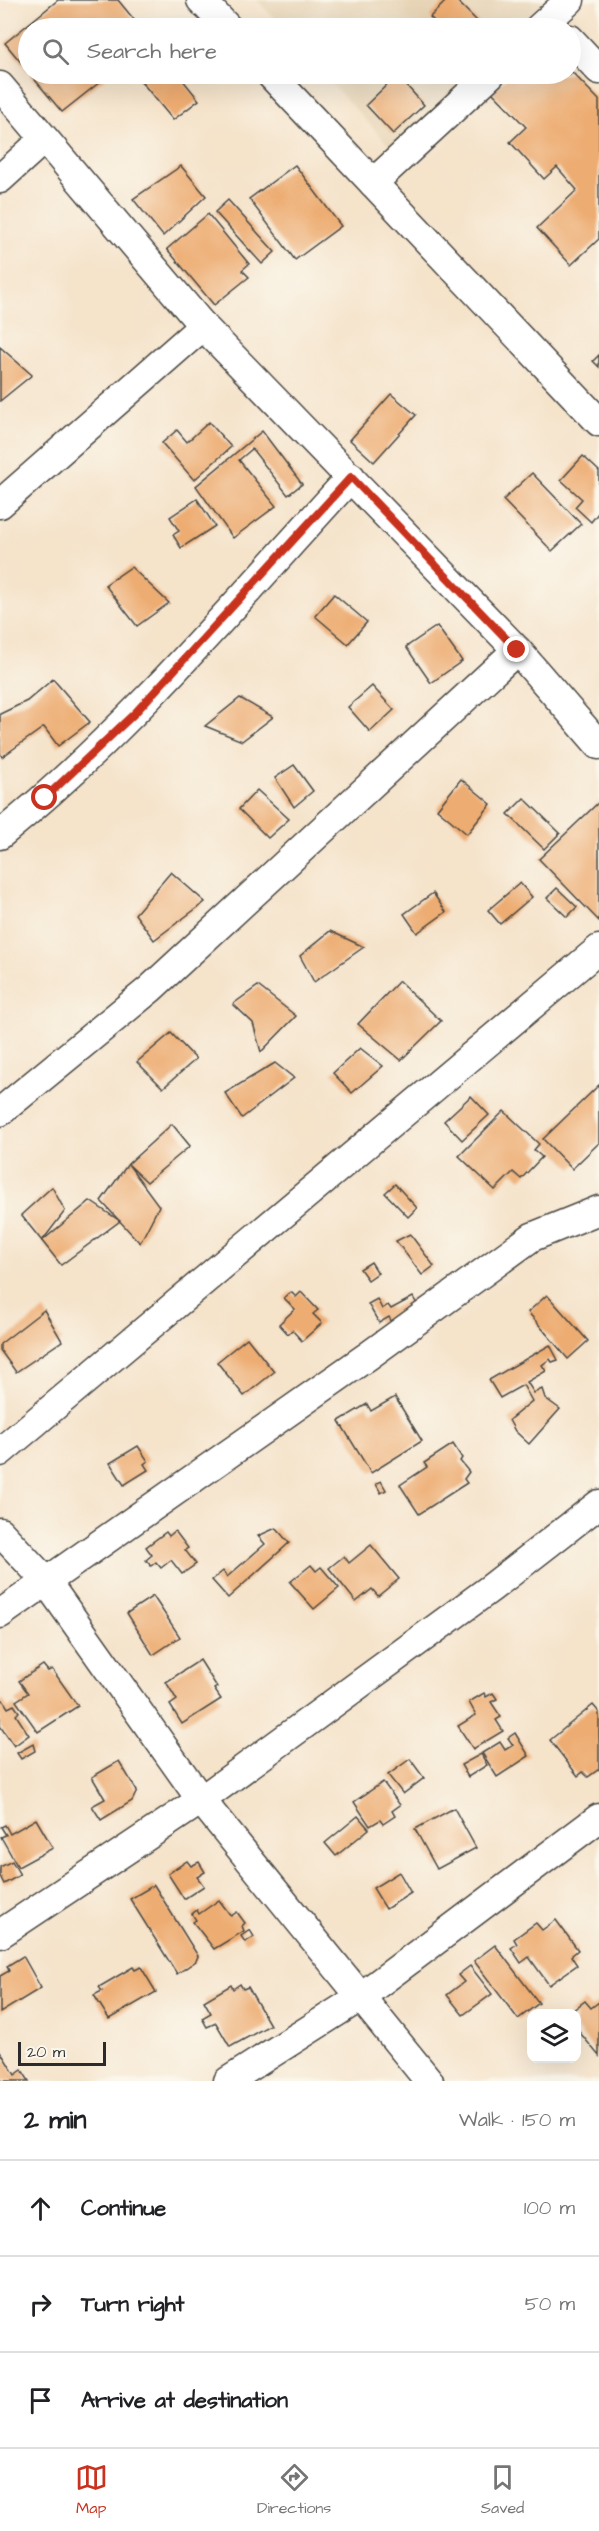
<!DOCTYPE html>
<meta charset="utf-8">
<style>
body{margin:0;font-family:"Architects Daughter",sans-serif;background:#f6f6f6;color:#202124}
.controls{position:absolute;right:18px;bottom:18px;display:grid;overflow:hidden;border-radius:12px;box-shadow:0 6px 24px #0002}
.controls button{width:54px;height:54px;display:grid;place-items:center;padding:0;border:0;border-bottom:2px solid #e0e0e0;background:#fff;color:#202124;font:30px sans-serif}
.scale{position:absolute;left:18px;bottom:15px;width:88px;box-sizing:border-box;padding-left:6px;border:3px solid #2b2b2b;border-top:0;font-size:16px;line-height:21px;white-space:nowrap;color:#2b2b2b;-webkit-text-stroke:4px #fbf7ec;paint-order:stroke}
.stop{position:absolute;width:18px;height:18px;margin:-14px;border:4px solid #c8321e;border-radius:50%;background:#fff}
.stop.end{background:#c8321e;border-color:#fff;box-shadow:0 2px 6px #0008}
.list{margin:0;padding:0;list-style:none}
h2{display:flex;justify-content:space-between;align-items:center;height:78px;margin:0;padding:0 24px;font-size:26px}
h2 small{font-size:20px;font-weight:400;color:#757577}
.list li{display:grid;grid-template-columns:39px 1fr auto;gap:18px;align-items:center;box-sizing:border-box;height:96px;padding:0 24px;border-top:2px solid #e0e0e0}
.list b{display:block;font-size:22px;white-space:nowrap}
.list em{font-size:20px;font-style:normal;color:#757577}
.icon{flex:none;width:33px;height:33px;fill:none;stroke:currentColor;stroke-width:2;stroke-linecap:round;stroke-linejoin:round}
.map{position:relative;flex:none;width:599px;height:2081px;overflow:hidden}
.search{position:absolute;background:#fff;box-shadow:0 6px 24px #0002;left:18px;right:18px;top:18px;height:66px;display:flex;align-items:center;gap:15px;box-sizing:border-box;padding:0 21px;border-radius:33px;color:#757577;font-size:22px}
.sheet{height:366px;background:#fff}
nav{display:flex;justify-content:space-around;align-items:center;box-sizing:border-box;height:84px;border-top:2px solid #e0e0e0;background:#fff;font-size:16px;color:#757577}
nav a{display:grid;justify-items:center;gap:3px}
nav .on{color:#c8321e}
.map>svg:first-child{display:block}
</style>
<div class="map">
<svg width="599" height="2081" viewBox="0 0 599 2081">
<rect width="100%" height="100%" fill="#fbf7ec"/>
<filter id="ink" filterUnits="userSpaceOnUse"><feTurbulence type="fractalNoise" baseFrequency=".0167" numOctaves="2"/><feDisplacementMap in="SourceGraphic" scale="12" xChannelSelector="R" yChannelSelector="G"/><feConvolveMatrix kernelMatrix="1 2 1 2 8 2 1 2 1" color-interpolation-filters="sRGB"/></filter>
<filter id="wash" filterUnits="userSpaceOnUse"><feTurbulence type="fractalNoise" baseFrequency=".008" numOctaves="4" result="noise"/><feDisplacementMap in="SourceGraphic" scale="24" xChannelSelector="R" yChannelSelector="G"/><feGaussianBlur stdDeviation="1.35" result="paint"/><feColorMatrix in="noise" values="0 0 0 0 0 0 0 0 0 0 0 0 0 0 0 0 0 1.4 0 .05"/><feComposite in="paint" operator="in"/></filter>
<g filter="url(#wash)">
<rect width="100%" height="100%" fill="#f5e3ca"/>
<!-- built -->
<g fill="#e8d5b7">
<polygon points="257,0 562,0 529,28 283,28"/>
<polygon points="323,74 483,74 397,154"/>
</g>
<g id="blocks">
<!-- building -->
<g fill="#edac71">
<polygon points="58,0 118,0 141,28 28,28 28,71 5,43"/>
<polygon points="447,0 456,0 484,28 441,28 430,17"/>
<polygon points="570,70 599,100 599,239 571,265 537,228 577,190 557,167 544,179 510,142 526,127 492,92 511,74 570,74"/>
<polygon points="30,74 110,74 62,112"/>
<polygon points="135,74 178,74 199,100 173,120"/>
<polygon points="397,75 424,105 393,134 366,105"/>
<polygon points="295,165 341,226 295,260 249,199"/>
<polygon points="181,166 206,196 163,236 133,199"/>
<polygon points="228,200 275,252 262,264 215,212"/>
<polygon points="208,214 249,264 242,270 249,277 214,305 167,249"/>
<polygon points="0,347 32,375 0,401"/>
<polygon points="599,355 599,367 593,361"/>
<polygon points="391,394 416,415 374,462 350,440"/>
<polygon points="209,422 231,447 194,480 162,443 177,430 187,442"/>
<polygon points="262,431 302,484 288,495 252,449 239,460 276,506 233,538 196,486"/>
<polygon points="583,456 599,471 599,512 591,522 575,507 582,499 561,480"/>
<polygon points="532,473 581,524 552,551 503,500"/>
<polygon points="197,499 215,526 181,548 173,535 179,531 170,517"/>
<polygon points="131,567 169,603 137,626 105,585"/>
<polygon points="334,594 367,622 348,644 315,616"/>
<polygon points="437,626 462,661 431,683 406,647"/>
<polygon points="53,679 90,722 58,746 44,727 2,757 0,753 0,714 27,701"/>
<polygon points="372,686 394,710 370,732 348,707"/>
<polygon points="240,698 273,717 242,741 205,726"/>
<polygon points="294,765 313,791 294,807 275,778"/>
<polygon points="461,779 491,804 467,834 437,809"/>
<polygon points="257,790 289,819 268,838 239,809"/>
<polygon points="524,798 560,833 544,849 508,814"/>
<polygon points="599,802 599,921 539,859"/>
<polygon points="171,872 205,902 154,940 135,914"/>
<polygon points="520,883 532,897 500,924 488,910"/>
<polygon points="557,888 577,907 567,917 547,898"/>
<polygon points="433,893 446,912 417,933 404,914"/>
<polygon points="330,931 364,947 314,982 300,956"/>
<polygon points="399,981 441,1021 401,1060 358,1024"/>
<polygon points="258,986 296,1016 261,1052 253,1023 233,1004"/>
<polygon points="171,1033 196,1059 163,1088 137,1062"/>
<polygon points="360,1048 383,1066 352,1093 333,1073"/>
<polygon points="275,1063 294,1078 242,1118 225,1093"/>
<polygon points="599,1085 599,1143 572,1169 543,1139"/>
<polygon points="471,1096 489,1115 462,1140 444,1121"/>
<polygon points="504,1111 539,1144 534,1150 542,1157 521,1179 513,1172 495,1190 459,1156"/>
<polygon points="172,1124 190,1146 147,1182 128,1164 159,1206 140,1243 101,1201 128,1164"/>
<polygon points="395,1184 417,1208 408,1217 385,1193"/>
<polygon points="52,1187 65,1211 42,1241 21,1215"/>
<polygon points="90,1201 120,1221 61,1265 42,1241"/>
<polygon points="410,1234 434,1266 422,1275 396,1241"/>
<polygon points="371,1262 378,1273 368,1280 360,1269"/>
<polygon points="291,1292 296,1297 301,1292 318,1310 313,1314 322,1323 302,1341 292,1330 288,1334 279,1324 295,1309 284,1298"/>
<polygon points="547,1295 588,1341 568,1359 528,1312"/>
<polygon points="413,1297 419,1308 393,1324 389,1317 379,1323 368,1304 377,1299 382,1309 388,1305 391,1309"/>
<polygon points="44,1310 62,1341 16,1372 0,1350 0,1344"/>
<polygon points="247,1338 274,1372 244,1396 217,1362"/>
<polygon points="550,1345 558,1360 552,1362 550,1359 542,1365 546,1371 527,1382 534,1393 542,1389 545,1398 560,1409 529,1444 515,1431 509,1420 532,1401 523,1385 500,1398 489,1380"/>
<polygon points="395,1397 422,1441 371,1473 339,1421 367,1404 371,1411"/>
<polygon points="453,1444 462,1458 460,1461 469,1472 464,1479 467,1483 419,1514 400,1485 427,1467 424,1463"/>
<polygon points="138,1446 148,1461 144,1464 148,1470 124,1485 110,1463"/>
<polygon points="381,1481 386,1490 381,1493 376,1484"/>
<polygon points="276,1528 289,1543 228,1598 212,1580 223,1571 227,1577 265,1544 258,1536"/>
<polygon points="175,1531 188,1548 185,1550 196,1564 182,1574 171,1560 161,1568 156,1562 151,1566 146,1560 152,1555 146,1547 166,1532 169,1536"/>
<polygon points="371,1545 399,1579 378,1596 372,1589 356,1602 329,1568 344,1556 349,1563"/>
<polygon points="311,1565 316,1571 321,1567 339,1588 314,1609 290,1582"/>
<polygon points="153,1596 180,1637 153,1655 127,1613"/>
<polygon points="200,1660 217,1687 214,1689 221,1699 182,1724 170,1705 177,1700 166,1682"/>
<polygon points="43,1665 48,1671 52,1669 78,1706 38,1732 16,1701 28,1693 19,1681"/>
<polygon points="484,1693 486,1697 493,1693 497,1699 491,1702 501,1717 496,1720 503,1731 473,1749 458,1726 476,1715 469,1702"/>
<polygon points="3,1700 8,1708 14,1705 19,1712 16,1715 29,1735 14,1746 0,1726 0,1702"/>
<polygon points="593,1705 599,1712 599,1769 588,1777 583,1772 578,1776 550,1740"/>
<polygon points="515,1733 529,1756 497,1777 482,1753 500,1742 505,1750 513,1745 508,1738"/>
<polygon points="33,1744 35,1751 21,1759 17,1753"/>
<polygon points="481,1754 487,1765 468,1777 461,1765"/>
<polygon points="410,1759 424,1778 403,1794 388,1775"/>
<polygon points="119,1761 137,1791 132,1801 101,1820 92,1806 105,1799 92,1777"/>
<polygon points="383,1782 400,1805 392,1811 395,1816 383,1824 380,1820 370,1826 354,1802"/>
<polygon points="454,1808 476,1848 437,1869 415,1829"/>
<polygon points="358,1816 369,1829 336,1856 325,1843"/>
<polygon points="36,1819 53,1848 18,1867 1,1837 6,1835 1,1827 5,1825 10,1834"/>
<polygon points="12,1861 20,1875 4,1884 0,1876 0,1867"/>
<polygon points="187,1861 191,1866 199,1862 205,1872 197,1877 204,1886 184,1899 168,1874"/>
<polygon points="399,1872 411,1893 386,1909 373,1888"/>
<polygon points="154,1885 198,1956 196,1961 177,1974 130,1899"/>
<polygon points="219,1900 231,1916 237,1912 245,1923 242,1926 244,1931 214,1949 193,1922 196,1920 192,1914 197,1910 199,1914"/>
<polygon points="556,1920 578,1950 571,1956 577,1965 549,1985 529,1957 521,1963 511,1948 517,1944 514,1939 536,1923 542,1930"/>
<polygon points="250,1930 254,1937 245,1942 241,1936"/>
<polygon points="495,1945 539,2003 518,2019 474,1961"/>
<polygon points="23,1956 41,1988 0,2013 0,1976 9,1971 7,1966"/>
<polygon points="470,1966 492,1994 463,2015 447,1995 464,1982 458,1975"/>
<polygon points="133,1967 135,1970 141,1967 156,1992 109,2019 94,1995 102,1991 99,1987"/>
<polygon points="240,1984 243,1989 248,1987 270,2025 230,2047 216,2023 207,2027 202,2018 211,2013 204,2001 231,1985 233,1989"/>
<polygon points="585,2001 591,2008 599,2002 599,2056 576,2028 576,2014 568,2014"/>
<polygon points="0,2051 15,2075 22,2070 29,2081 0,2081"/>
</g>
</g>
</g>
<g filter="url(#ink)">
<use href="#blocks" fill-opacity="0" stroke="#494743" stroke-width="1.5"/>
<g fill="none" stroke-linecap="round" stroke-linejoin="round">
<!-- street casing -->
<g stroke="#494743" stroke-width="31">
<g id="street">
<polyline points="201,0 228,28"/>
<polyline points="539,28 570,0"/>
<polyline points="570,39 599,70"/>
<polyline points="270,74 599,422"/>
<polyline points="0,86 203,326 517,650 599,745"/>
<polyline points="0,179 44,139"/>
<polyline points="373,183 491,74"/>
<polyline points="0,504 203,326"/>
<path d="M0 835C130 729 238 600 351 477"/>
<polyline points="0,1112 150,989 517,650"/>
<polyline points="0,1452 599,949"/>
<polyline points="0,1532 46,1581 201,1800 429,2081"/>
<polyline points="0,1614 368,1356 532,1237 599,1210"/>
<polyline points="0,1934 201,1800 491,1588 599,1504"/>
<polyline points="228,2081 359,1998 599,1818"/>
</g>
</g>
<!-- street -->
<use href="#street" stroke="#fff" stroke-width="28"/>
</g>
</g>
<g fill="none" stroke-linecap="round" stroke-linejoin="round" filter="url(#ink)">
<!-- route -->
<polyline stroke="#c8321e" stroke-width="8" points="45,798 135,713 351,477 517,650"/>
</g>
</svg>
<div class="controls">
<button><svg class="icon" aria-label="layers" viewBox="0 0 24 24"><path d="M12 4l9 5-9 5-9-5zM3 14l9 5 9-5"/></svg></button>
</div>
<div class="scale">20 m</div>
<div class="stop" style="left:45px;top:798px"></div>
<div class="stop end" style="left:517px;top:650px"></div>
<div class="search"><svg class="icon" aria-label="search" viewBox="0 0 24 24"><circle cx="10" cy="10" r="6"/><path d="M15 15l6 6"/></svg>Search here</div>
</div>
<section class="sheet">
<h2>2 min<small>Walk · 150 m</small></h2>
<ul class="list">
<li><svg class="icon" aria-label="ahead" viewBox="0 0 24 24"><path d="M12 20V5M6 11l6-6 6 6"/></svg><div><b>Continue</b></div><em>100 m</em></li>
<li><svg class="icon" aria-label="right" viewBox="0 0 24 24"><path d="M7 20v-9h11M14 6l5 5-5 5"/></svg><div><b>Turn right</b></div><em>50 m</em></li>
<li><svg class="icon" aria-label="arrive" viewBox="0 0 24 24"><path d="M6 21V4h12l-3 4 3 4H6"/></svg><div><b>Arrive at destination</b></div></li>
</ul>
</section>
<nav>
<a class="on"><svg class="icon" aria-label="map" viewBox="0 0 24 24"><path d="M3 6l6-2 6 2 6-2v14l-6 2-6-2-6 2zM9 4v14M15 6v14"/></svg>Map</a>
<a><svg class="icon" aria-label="directions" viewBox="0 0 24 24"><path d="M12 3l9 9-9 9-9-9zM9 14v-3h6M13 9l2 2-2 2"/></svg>Directions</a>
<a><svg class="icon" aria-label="saved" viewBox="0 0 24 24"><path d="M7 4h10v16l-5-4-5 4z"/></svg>Saved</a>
</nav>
